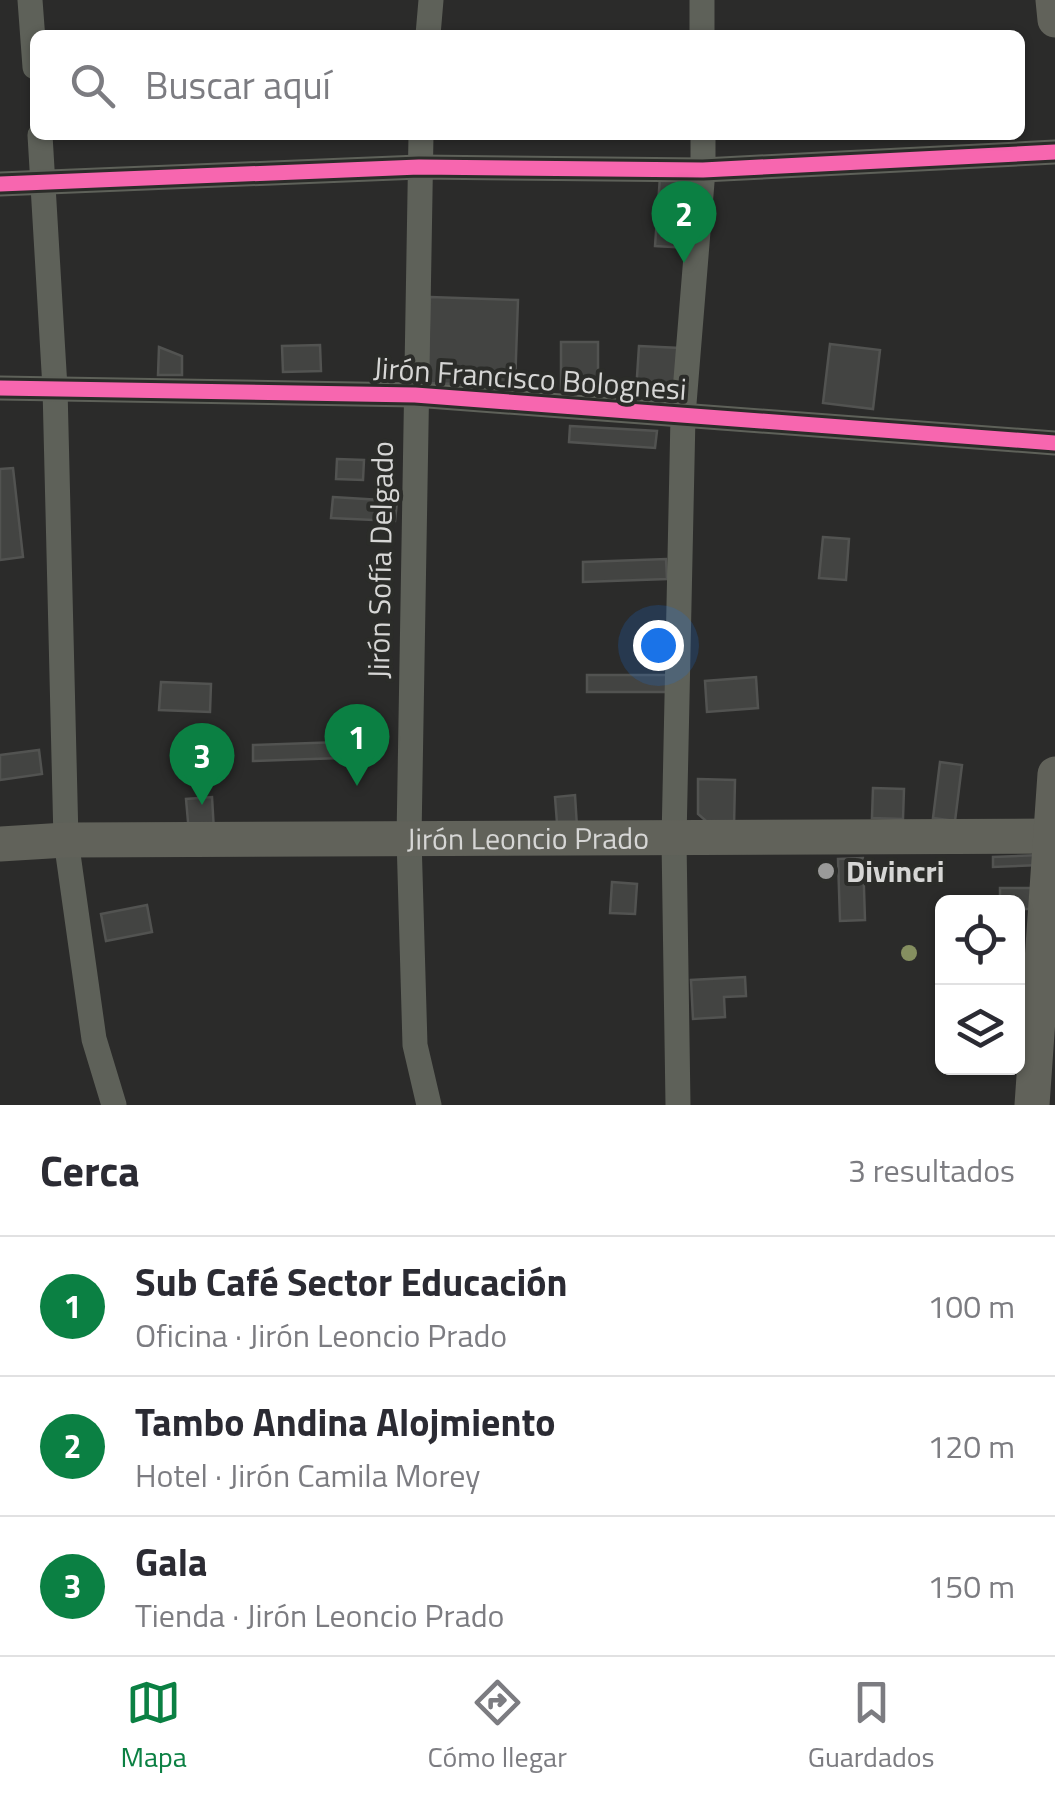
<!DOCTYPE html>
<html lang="es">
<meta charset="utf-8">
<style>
body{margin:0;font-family:"Titillium Web",sans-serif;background:#f7f7f7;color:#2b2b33}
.controls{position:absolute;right:30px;bottom:30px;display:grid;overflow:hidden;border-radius:15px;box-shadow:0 2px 8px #0004}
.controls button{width:90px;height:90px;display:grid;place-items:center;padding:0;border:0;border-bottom:2px solid #e1e1e2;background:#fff;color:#2b2b33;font:50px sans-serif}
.you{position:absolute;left:658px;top:645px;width:35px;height:35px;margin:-25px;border:8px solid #fff;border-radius:50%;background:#1a73e8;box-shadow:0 0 0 15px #1a73e833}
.badge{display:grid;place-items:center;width:65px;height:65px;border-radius:50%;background:#0b8043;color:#fff;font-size:32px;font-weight:700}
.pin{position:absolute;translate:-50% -82px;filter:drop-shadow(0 2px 5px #0008)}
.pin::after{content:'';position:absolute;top:52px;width:35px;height:30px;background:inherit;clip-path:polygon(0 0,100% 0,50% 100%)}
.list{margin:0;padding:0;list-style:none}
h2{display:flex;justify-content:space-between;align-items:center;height:130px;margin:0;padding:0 40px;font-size:42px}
h2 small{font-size:32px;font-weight:400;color:#7c7c81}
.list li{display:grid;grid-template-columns:65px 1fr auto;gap:30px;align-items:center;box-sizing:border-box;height:140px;padding:0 40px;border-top:2px solid #e1e1e2}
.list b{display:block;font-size:38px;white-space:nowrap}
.list p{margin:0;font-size:32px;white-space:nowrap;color:#7c7c81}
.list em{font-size:32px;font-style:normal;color:#7c7c81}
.icon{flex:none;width:55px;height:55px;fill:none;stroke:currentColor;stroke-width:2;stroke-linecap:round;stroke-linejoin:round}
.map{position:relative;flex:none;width:1055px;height:1105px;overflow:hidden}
.search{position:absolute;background:#fff;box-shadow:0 2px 8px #0004;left:30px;right:30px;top:30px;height:110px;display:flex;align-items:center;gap:25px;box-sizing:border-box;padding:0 35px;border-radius:15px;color:#7c7c81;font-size:38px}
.sheet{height:550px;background:#fff}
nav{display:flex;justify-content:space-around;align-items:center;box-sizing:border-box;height:140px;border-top:2px solid #e1e1e2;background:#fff;font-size:28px;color:#7c7c81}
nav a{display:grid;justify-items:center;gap:5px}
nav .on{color:#0b8043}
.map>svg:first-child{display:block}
</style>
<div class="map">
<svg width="1055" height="1105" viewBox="0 0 1055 1105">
<rect width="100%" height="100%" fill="#2b2b2a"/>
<!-- building -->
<g fill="#434442" stroke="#525351" stroke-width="2.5">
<polygon points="660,177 694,179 690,248 655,246"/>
<polygon points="430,297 518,300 515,386 427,383"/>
<rect x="561" y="342" width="37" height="47"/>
<polygon points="830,344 880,350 873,409 823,403"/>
<polygon points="320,345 321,371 283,372 282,346"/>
<polygon points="639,346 680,348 677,395 636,392"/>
<polygon points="159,347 182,356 182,375 158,375"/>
<polygon points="570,426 657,431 655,448 569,442"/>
<polygon points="337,459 364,460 363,480 336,479"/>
<polygon points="13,468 23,557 0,560 0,469"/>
<polygon points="333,497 397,501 395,521 331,518"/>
<polygon points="823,537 849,539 846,580 819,578"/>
<polygon points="666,559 667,579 583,582 583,562"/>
<rect x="587" y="675" width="80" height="17"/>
<polygon points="756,677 758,708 707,712 705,681"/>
<polygon points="161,682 211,684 210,712 159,710"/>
<polygon points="369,741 370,757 253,761 253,745"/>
<polygon points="39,750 42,774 0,780 0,755"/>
<polygon points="940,762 962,765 955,821 933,818"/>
<polygon points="698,779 735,780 734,827 713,827 698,814"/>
<polygon points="873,788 904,789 903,819 872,818"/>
<polygon points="575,795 577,827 557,823 555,797"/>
<polygon points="212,797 214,831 189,833 186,799"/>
<polygon points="1040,855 1040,865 993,867 993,857"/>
<polygon points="863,858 865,920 840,921 838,859"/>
<polygon points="612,882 637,884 635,914 610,913"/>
<polygon points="1000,888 1037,888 1037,909 1018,909 1018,902 1000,902"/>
<polygon points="147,905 152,932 106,941 101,914"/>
<polygon points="745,977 746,996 724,997 725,1017 693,1019 691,980"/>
</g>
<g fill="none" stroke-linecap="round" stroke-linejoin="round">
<!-- street -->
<g stroke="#5e6159" stroke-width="25">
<polyline points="30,0 35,67"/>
<polyline points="702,0 702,35"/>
<polyline points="428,35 431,0"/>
<polyline points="40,135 55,388 66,840 94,1039 114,1105"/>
<polyline points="421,135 409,838 415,1045 429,1105"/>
<polyline points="0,184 419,167 703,170 1055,152"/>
<polyline points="0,388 415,395 1055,443"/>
<polyline points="678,1105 674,840 683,416 703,170 703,135"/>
</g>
<!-- secondary -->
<g stroke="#61625a" stroke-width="35">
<polyline points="1053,0 1055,20"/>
<path id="s1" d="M0 844 66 840 1055 836"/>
<polyline points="1032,1105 1055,774"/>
</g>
<!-- cycleway casing -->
<g stroke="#2b2c29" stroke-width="21">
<g id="cycleway">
<polyline points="0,184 419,167 703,170 1055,152"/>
<polyline points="0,388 415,395 1055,443"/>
</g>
</g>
<!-- cycleway -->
<use href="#cycleway" stroke="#f766af" stroke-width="15"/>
</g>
<!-- trees -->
<circle fill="#858f60" cx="909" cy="953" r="8"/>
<!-- markers -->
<circle fill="#9a9a99" stroke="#2b2c29" stroke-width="4" cx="826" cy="871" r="10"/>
<g text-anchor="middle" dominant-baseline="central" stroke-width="8" stroke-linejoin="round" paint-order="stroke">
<!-- street labels -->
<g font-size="30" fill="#d6d6d5" stroke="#2b2c29">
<text transform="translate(530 378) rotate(4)">Jirón Francisco Bolognesi</text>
<text transform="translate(380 560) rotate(-89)">Jirón Sofía Delgado</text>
<text stroke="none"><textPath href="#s1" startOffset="528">Jirón Leoncio Prado</textPath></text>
</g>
<!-- poi labels -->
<g font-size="30" font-weight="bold" fill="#d6d6d5" stroke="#2b2c29" text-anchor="start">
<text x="846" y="871">Divincri</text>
</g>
</g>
</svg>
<div class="controls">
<button><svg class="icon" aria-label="locate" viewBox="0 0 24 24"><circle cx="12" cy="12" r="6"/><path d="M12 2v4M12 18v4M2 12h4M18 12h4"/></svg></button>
<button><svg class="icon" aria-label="layers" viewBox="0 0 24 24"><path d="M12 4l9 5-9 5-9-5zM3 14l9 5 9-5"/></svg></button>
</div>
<div class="you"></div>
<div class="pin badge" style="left:357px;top:786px">1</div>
<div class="pin badge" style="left:684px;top:263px">2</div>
<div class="pin badge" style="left:202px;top:805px">3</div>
<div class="search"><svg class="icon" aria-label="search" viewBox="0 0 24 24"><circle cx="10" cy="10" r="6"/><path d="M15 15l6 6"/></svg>Buscar aquí</div>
</div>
<section class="sheet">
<h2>Cerca<small>3 resultados</small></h2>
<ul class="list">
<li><span class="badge">1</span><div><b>Sub Café Sector Educación</b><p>Oficina · Jirón Leoncio Prado</p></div><em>100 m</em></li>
<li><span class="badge">2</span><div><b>Tambo Andina Alojmiento</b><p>Hotel · Jirón Camila Morey</p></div><em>120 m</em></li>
<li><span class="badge">3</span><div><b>Gala</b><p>Tienda · Jirón Leoncio Prado</p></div><em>150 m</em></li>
</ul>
</section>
<nav>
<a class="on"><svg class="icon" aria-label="map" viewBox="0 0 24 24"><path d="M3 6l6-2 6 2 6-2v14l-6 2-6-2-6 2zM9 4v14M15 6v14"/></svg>Mapa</a>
<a><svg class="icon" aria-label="directions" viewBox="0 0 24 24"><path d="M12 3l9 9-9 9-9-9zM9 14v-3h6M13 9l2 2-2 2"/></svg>Cómo llegar</a>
<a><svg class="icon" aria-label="saved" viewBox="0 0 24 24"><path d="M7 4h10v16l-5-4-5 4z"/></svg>Guardados</a>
</nav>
